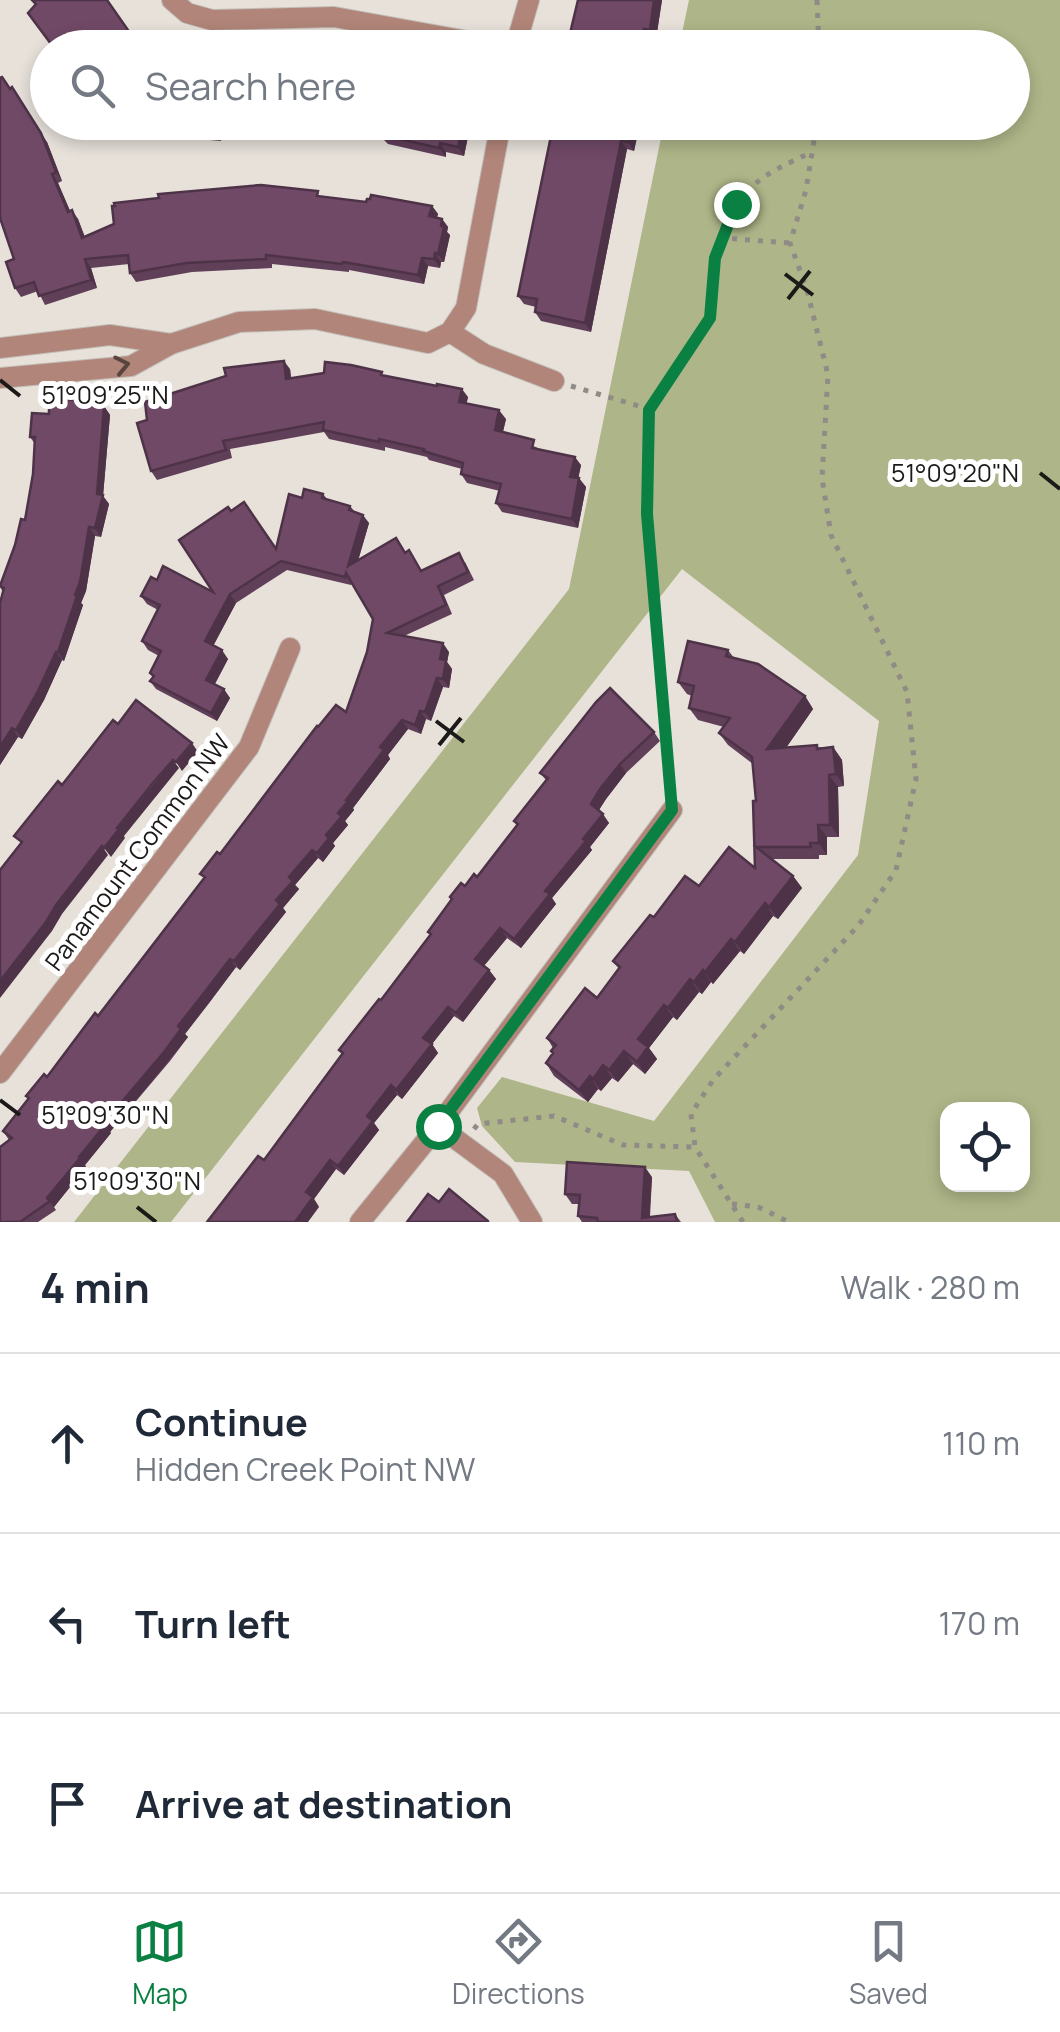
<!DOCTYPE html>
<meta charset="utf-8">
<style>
body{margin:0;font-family:Manrope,sans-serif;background:#f2f2f3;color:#1f2937}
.controls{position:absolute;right:30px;bottom:30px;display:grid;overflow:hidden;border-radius:20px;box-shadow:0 5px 15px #0003}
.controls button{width:90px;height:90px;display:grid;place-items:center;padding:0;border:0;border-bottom:2px solid #e0e1e3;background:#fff;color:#1f2937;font:50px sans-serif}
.stop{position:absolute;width:30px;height:30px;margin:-22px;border:8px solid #0b8043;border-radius:50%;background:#fff}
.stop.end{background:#0b8043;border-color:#fff;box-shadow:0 2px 10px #0008}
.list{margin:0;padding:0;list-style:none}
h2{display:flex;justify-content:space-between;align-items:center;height:130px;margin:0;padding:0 40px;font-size:42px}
h2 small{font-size:32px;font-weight:400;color:#747a83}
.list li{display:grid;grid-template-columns:65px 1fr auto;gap:30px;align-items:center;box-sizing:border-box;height:180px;padding:0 40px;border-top:2px solid #e0e1e3}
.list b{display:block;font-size:38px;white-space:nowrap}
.list p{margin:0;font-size:32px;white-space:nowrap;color:#747a83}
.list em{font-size:32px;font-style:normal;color:#747a83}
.icon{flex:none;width:55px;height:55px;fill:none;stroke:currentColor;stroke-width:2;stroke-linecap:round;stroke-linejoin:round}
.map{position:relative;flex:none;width:1060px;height:1222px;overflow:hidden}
.search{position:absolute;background:#fff;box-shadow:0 5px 15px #0003;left:30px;right:30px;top:30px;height:110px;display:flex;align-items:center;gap:25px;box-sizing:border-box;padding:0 35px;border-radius:55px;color:#747a83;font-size:38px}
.sheet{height:670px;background:#fff}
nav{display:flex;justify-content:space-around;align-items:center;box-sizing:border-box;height:140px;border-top:2px solid #e0e1e3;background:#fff;font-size:28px;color:#747a83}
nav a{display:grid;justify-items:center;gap:5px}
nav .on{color:#0b8043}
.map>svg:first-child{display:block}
</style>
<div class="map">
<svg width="1060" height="1222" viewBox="0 0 1060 1222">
<rect width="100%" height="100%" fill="#e7e1da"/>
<!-- green -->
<path fill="#aeb588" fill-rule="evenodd" d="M689 0H1060V1222H715L689 1171 515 1162 482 1126 477 1108 502 1077 654 1121 858 855 879 721 682 569 171 1222H74L569 589 664 123 1012 122V48L679 47ZM948 1110H1022V1184H948Z"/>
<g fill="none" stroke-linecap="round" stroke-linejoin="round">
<!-- street casing -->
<g stroke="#c2bdb7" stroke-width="22">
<g id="street">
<polyline points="172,0 187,13 212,20 334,17 506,48"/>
<polyline points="515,48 529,0"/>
<polyline points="450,332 484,354 554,381"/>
<polyline points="0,348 110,335 171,344"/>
<polyline points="0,378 131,366 171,344 239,322 315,319 428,343 450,332 466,308 501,122"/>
<polyline points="0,1073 249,747 290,648"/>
<polyline points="438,1126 503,1174 532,1222"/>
<polyline points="360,1222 438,1126 672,810"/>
</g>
</g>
<!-- path -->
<g stroke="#908b86" stroke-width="5" stroke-dasharray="5 8" stroke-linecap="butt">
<polyline points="817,0 819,48"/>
<path d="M722 238C745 182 759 177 812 152"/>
<polyline points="571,386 649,409"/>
<polyline points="670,792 647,514 649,409 710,318 715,258 722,238 790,243"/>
<polyline points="474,1129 478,1124 554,1116 623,1145 695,1147"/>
<polyline points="732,1204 758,1207 789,1222"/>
<polyline points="743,1222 695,1147 691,1114 713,1080 858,926 896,870 916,779 907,692 831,535 822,478 828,375 807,290 790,243 806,190 817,122"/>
</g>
<!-- street -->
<use href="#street" stroke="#b18579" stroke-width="20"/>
</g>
<!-- wall -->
<g fill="#603f59">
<polygon points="107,0 136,42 132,45 35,5"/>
<polygon points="578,0 662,0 656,39 650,38 648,48 568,48"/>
<polygon points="137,122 471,122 464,156 446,152 446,157 388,144 384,140 328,131 325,128 286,124 286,131 265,132 265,135 258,135 258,139 221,138 221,141 143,134 137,126"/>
<polygon points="551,122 635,122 639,128 634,151 627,149 591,332 541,321 535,312 536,307 524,304 518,296 551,134 549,130"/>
<polygon points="47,142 62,181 58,183 70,211 78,219 85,237 322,197 366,202 432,206 438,214 437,217 442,219 448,227 447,232 450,235 444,262 441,262 440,268 428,266 424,284 349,270 349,272 272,264 272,268 192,272 136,282 130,273 129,264 91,268 97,288 45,305 38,291 21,297 15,288 14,259"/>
<polygon points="290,369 291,378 384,375 468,397 466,404 506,419 503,432 540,449 581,465 578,478 586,487 578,528 502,512 496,503 500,491 467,483 461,474 462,469 429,460 427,457 385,447 385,451 329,439 324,432 230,449 232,458 157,480 151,471 147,420"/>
<polygon points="89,405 104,406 110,415 103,496 109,504 101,537 95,536 86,591 81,603 83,605 64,661 62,660 44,700 22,739 18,737 0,765 0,603 3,592 0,587 25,520 33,474 35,444 30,437 49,414"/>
<polygon points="323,494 327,499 350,506 355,512 369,523 358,560 405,552 422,571 465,562 474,580 444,595 452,614 404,636 449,652 447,662 452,669 449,688 443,687 431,721 426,719 421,734 408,729 388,755 390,759 353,808 354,810 345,821 348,825 333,843 335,846 323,862 318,858 295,885 299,889 283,908 286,912 240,970 236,967 210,1002 185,1034 188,1037 170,1061 110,1132 111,1133 85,1165 86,1167 54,1207 56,1210 38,1222 0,1222 9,1140 3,1131 28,1099 26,1096 47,1077 98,1016 204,878 200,874 220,854 318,727 346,712 367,652 373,619 352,583 351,585 287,570 236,603 213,646 228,659 215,684 230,698 217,721 156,689 150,681 153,678 150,673 159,656 148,650 142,641 158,610 147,604 141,596 157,580 213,592 231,511 276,549 302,498"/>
<polygon points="728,650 734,658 805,696 813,709 786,748 833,747 842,760 844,786 838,787 839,837 827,837 827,855 819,855 819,859 772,859 793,876 802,888 778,919 773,916 744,954 740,951 713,984 711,982 702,994 699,992 677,1020 673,1017 649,1048 657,1059 645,1074 633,1064 618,1082 612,1078 601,1091 598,1089 588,1102 554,1076 546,1063 553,1054 551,1051 553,1048 547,1038 597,998 619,969 613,961 654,917 699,886 755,868 756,801 753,764 728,745 719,733 724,727 698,720 689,708 692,696 687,694 678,682"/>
<polygon points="654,732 660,741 626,773 606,799 599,810 609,823 590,847 592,850 552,898 556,904 521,948 507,938 484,966 489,970 496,979 463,1022 454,1016 432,1044 438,1053 402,1099 397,1095 374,1123 379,1130 344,1175 336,1169 314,1199 319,1207 264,1160 342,1054 339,1050 381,1000 430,935 428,932 452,900 450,897 477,877 517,826 514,821 546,780 540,773"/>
<polygon points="652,1177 650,1217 675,1214 681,1222 582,1222 578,1216 579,1204 572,1204 565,1194"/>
</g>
<!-- shaded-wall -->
<g fill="#4e3348">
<polygon points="654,0 662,0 656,39 650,30"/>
<polygon points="644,29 650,38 648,48 640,48"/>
<polygon points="12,87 47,142 62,181 56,172"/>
<polygon points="464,122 471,122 464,156 458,147"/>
<polygon points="630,122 635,122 639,128 634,151 628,142"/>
<polygon points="621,141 627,149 591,332 585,323"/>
<polygon points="440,143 446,152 446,157 439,148"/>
<polygon points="52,174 58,183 74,220 68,212"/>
<polygon points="432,206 438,214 435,224 429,216"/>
<polygon points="72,210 78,219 88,247 82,238"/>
<polygon points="442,219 448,227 447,232 450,235 444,262 438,254"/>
<polygon points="435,253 441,262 440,268 434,259"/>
<polygon points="422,258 428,266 424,284 418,275"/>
<polygon points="85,259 91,268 97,288 91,280"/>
<polygon points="284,361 290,369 292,387 286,379"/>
<polygon points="462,389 468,397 465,411 459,402"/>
<polygon points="104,406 110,415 103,496 109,504 101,537 95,528"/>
<polygon points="499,410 506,419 501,439 495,430"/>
<polygon points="575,457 581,465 577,485 570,477"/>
<polygon points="579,478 586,487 578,528 572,519"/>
<polygon points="363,515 369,523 354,575 348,566"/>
<polygon points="89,527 95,536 86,591 81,603 83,605 64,661 58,652 75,595"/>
<polygon points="230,594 236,603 211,650 205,641"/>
<polygon points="443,643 449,652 447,662 452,669 449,688 443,679 440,659"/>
<polygon points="222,650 228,659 212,689 206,680"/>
<polygon points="56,652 62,660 44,700 22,739 16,730"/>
<polygon points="437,678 443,687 431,721 425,712"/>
<polygon points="224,689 230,698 217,721 211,713"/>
<polygon points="805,696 813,709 776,762 767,749"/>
<polygon points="420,711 426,719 421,734 415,725"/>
<polygon points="402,720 408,729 388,755 390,759 353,808 354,810 345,821 348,825 333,843 335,846 323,862 317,853 326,835 346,800 380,747"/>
<polygon points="12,728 18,737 0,765 0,747"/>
<polygon points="192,743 198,752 182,771 176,762"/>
<polygon points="833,747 842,760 844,786 836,774"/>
<polygon points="173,760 179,768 124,836 125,838 111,857 104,848 117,828"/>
<polygon points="620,764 626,773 606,799 597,813 591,804 600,789"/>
<polygon points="829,775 838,787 839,837 830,825"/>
<polygon points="603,814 609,823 590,847 592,850 552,898 556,904 521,948 514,939 545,891"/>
<polygon points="818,825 827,837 827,855 819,843"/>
<polygon points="102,846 108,855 62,914 52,931 0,998 0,981 56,905"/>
<polygon points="312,850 318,858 295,885 299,889 283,908 286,912 240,970 234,961 276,900 289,877"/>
<polygon points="793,876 802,888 778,919 769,907"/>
<polygon points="765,903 773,916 744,954 735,942"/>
<polygon points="500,928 507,938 482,968 475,959"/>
<polygon points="731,939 740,951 713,984 705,972"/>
<polygon points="230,959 236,967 185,1034 188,1037 110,1132 111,1133 85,1165 86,1167 54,1207 47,1198"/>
<polygon points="489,970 496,979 463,1022 456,1013"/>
<polygon points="703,970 711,982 702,994 694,982"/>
<polygon points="690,979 699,992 677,1020 668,1008"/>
<polygon points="664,1005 673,1017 649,1048 657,1059 645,1074 637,1062 638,1039"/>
<polygon points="448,1007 454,1016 432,1044 438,1053 402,1099 396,1090 423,1038"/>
<polygon points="624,1051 633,1064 618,1082 609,1070"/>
<polygon points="603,1065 612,1078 601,1091 593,1079"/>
<polygon points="590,1076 598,1089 588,1102 579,1090"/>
<polygon points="391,1085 397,1095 374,1123 379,1130 344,1175 338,1166 367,1116"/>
<polygon points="330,1160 336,1169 314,1199 319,1207 308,1222 295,1222 306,1192"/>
<polygon points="645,1167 652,1177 649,1222 642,1218"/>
</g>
<!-- building -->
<g fill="#704967" stroke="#4e3348" stroke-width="2.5">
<polygon points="32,0 107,0 130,33 126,36 134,48 54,48 28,13 36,4"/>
<polygon points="578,0 654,0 650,30 644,29 640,48 567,46"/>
<polygon points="2,77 10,89 12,87 41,133 56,172 52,174 68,212 72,210 82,238 114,224 112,206 115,206 114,203 159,198 158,194 261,185 318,191 317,196 366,202 367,199 370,199 371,195 432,206 429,216 442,219 441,226 444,227 438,254 435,253 434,259 422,258 418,275 343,262 342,264 266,255 266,259 186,263 130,273 128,255 85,259 91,280 39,296 34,282 15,288 6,262 14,259 0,218 0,78"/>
<polygon points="137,122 277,122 259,123 259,127 252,127 252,130 215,130 215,132 137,126"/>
<polygon points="464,122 458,147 440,143 439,148 382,135 382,131 322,123"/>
<polygon points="551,122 632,122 628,142 621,141 585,323 535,312 537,299 518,296 552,131 549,130"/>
<polygon points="284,361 286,379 324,373 325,362 351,365 382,372 381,375 437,386 437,384 462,389 459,402 499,410 495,430 534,440 532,448 575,457 570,477 579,478 572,519 496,503 501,484 461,474 463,463 423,451 424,449 379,439 379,442 323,430 324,422 223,441 226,450 151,471 137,423 147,420 145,402 226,376 224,368"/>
<polygon points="57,399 86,401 86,405 104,406 97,494 103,495 95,528 89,527 80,582 75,595 77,596 58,652 56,652 38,691 16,730 12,728 0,747 0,603 4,588 0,586 15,545 21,519 25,520 33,474 35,437 30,437 32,413 49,414 49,403 57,404"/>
<polygon points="304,489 323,494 322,498 350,506 349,510 363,515 348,566 396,538 405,553 409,550 421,571 459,553 468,572 438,586 446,605 387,633 443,643 440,659 446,660 443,679 437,678 425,712 420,711 415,725 402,720 380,747 384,750 346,800 348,801 338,813 342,816 326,835 329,838 317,853 312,850 289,877 293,881 276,900 280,904 234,961 230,959 204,993 178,1026 181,1029 164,1052 104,1123 105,1125 79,1157 80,1158 47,1198 50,1201 20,1222 0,1222 0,1147 12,1138 3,1131 29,1098 26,1096 44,1074 47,1077 95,1013 98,1016 205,877 200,874 217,852 220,854 317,726 318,727 336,705 346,712 367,652 373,619 346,573 345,577 281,561 230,594 205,641 222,650 206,680 224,689 211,713 150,681 154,676 150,673 161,651 142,641 160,605 141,596 151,577 157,580 163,566 213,592 179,540 228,507 231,511 244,502 276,549 289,494 302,498"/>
<polygon points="688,641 728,650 726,656 758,664 805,696 767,749 817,745 817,749 833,747 836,774 829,775 830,825 818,825 819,843 810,843 811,847 756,847 793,876 769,907 765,903 735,942 731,939 705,972 703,970 694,982 690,979 668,1008 664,1005 638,1039 648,1047 637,1062 624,1051 609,1070 603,1065 593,1079 590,1076 579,1090 546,1063 553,1053 551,1051 556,1045 547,1038 585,988 597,998 620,967 613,961 650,915 654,917 685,876 699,886 729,847 755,868 753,801 756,801 752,757 719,733 730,718 689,708 694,686 678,682"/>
<polygon points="610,688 654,732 620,764 600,789 591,804 603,814 583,839 586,841 545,891 550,894 514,939 500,928 475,959 489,970 456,1013 448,1007 423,1038 432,1044 396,1090 391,1085 367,1116 373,1121 338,1166 330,1160 306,1192 313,1197 295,1222 207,1222 258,1156 264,1160 343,1053 339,1050 379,999 381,1000 431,934 428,932 452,899 450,897 461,883 465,886 474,874 477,877 518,824 514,821 548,778 540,773 596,702"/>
<polygon points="136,700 192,743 176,762 173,760 152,784 117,828 119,829 104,848 102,846 56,905 46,922 0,981 0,870 22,842 14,836 58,781 62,785 113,720 118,724"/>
<polygon points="567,1162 645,1167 642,1218 675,1214 677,1222 598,1222 597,1218 578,1216 580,1195 565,1194"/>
<polygon points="449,1189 488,1221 488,1222 407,1222 428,1194 439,1202"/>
</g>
<!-- one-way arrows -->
<defs><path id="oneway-chevron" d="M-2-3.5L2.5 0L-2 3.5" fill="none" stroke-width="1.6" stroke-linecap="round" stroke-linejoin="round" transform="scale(2.5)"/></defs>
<use stroke="#58453f" href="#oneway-chevron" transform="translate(122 365) rotate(-12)"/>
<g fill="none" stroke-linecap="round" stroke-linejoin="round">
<!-- route -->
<polyline stroke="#0b8043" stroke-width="12" points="438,1126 672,810 647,514 649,410 710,318 715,258 736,204"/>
</g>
<!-- ticks -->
<path fill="none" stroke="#1c1a18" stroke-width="4" d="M785 274 813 295M788 299 810 271M0 380 20 396M1040 473 1060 489M436 721 464 742M439 745 461 718M0 1100 20 1115M137 1207 156 1222"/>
<g text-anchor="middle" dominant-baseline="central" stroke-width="10" stroke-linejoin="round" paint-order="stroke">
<!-- street labels -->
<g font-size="25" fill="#1c1a18" stroke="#fff">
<text transform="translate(137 852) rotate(-53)">Panamount Common NW</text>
</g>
</g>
<g font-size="25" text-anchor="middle" fill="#1c1a18" stroke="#fff" stroke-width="10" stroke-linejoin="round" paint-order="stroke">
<text x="105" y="404">51°09'25"N</text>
<text x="955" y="482">51°09'20"N</text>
<text x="105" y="1124">51°09'30"N</text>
<text x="137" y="1190">51°09'30"N</text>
</g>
</svg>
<div class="controls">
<button><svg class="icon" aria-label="locate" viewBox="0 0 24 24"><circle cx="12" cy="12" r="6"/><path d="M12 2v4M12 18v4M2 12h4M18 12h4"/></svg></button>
</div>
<div class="stop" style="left:438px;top:1126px"></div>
<div class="stop end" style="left:736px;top:204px"></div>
<div class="search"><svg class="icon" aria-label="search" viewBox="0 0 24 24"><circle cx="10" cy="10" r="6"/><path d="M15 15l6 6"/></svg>Search here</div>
</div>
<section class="sheet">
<h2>4 min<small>Walk · 280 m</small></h2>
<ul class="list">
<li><svg class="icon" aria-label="ahead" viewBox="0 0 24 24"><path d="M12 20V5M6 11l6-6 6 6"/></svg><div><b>Continue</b><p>Hidden Creek Point NW</p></div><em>110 m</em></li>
<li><svg class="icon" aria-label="left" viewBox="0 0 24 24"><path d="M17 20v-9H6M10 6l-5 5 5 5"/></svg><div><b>Turn left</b></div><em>170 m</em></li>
<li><svg class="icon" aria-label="arrive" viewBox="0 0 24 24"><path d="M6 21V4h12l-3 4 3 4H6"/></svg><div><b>Arrive at destination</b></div></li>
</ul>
</section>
<nav>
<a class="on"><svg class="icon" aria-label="map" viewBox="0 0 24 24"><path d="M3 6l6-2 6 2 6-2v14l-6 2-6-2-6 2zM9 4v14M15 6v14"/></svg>Map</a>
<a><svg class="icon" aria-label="directions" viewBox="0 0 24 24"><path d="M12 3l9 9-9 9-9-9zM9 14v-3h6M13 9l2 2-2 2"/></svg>Directions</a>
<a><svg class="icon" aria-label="saved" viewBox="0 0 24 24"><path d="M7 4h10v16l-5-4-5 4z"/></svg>Saved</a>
</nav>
